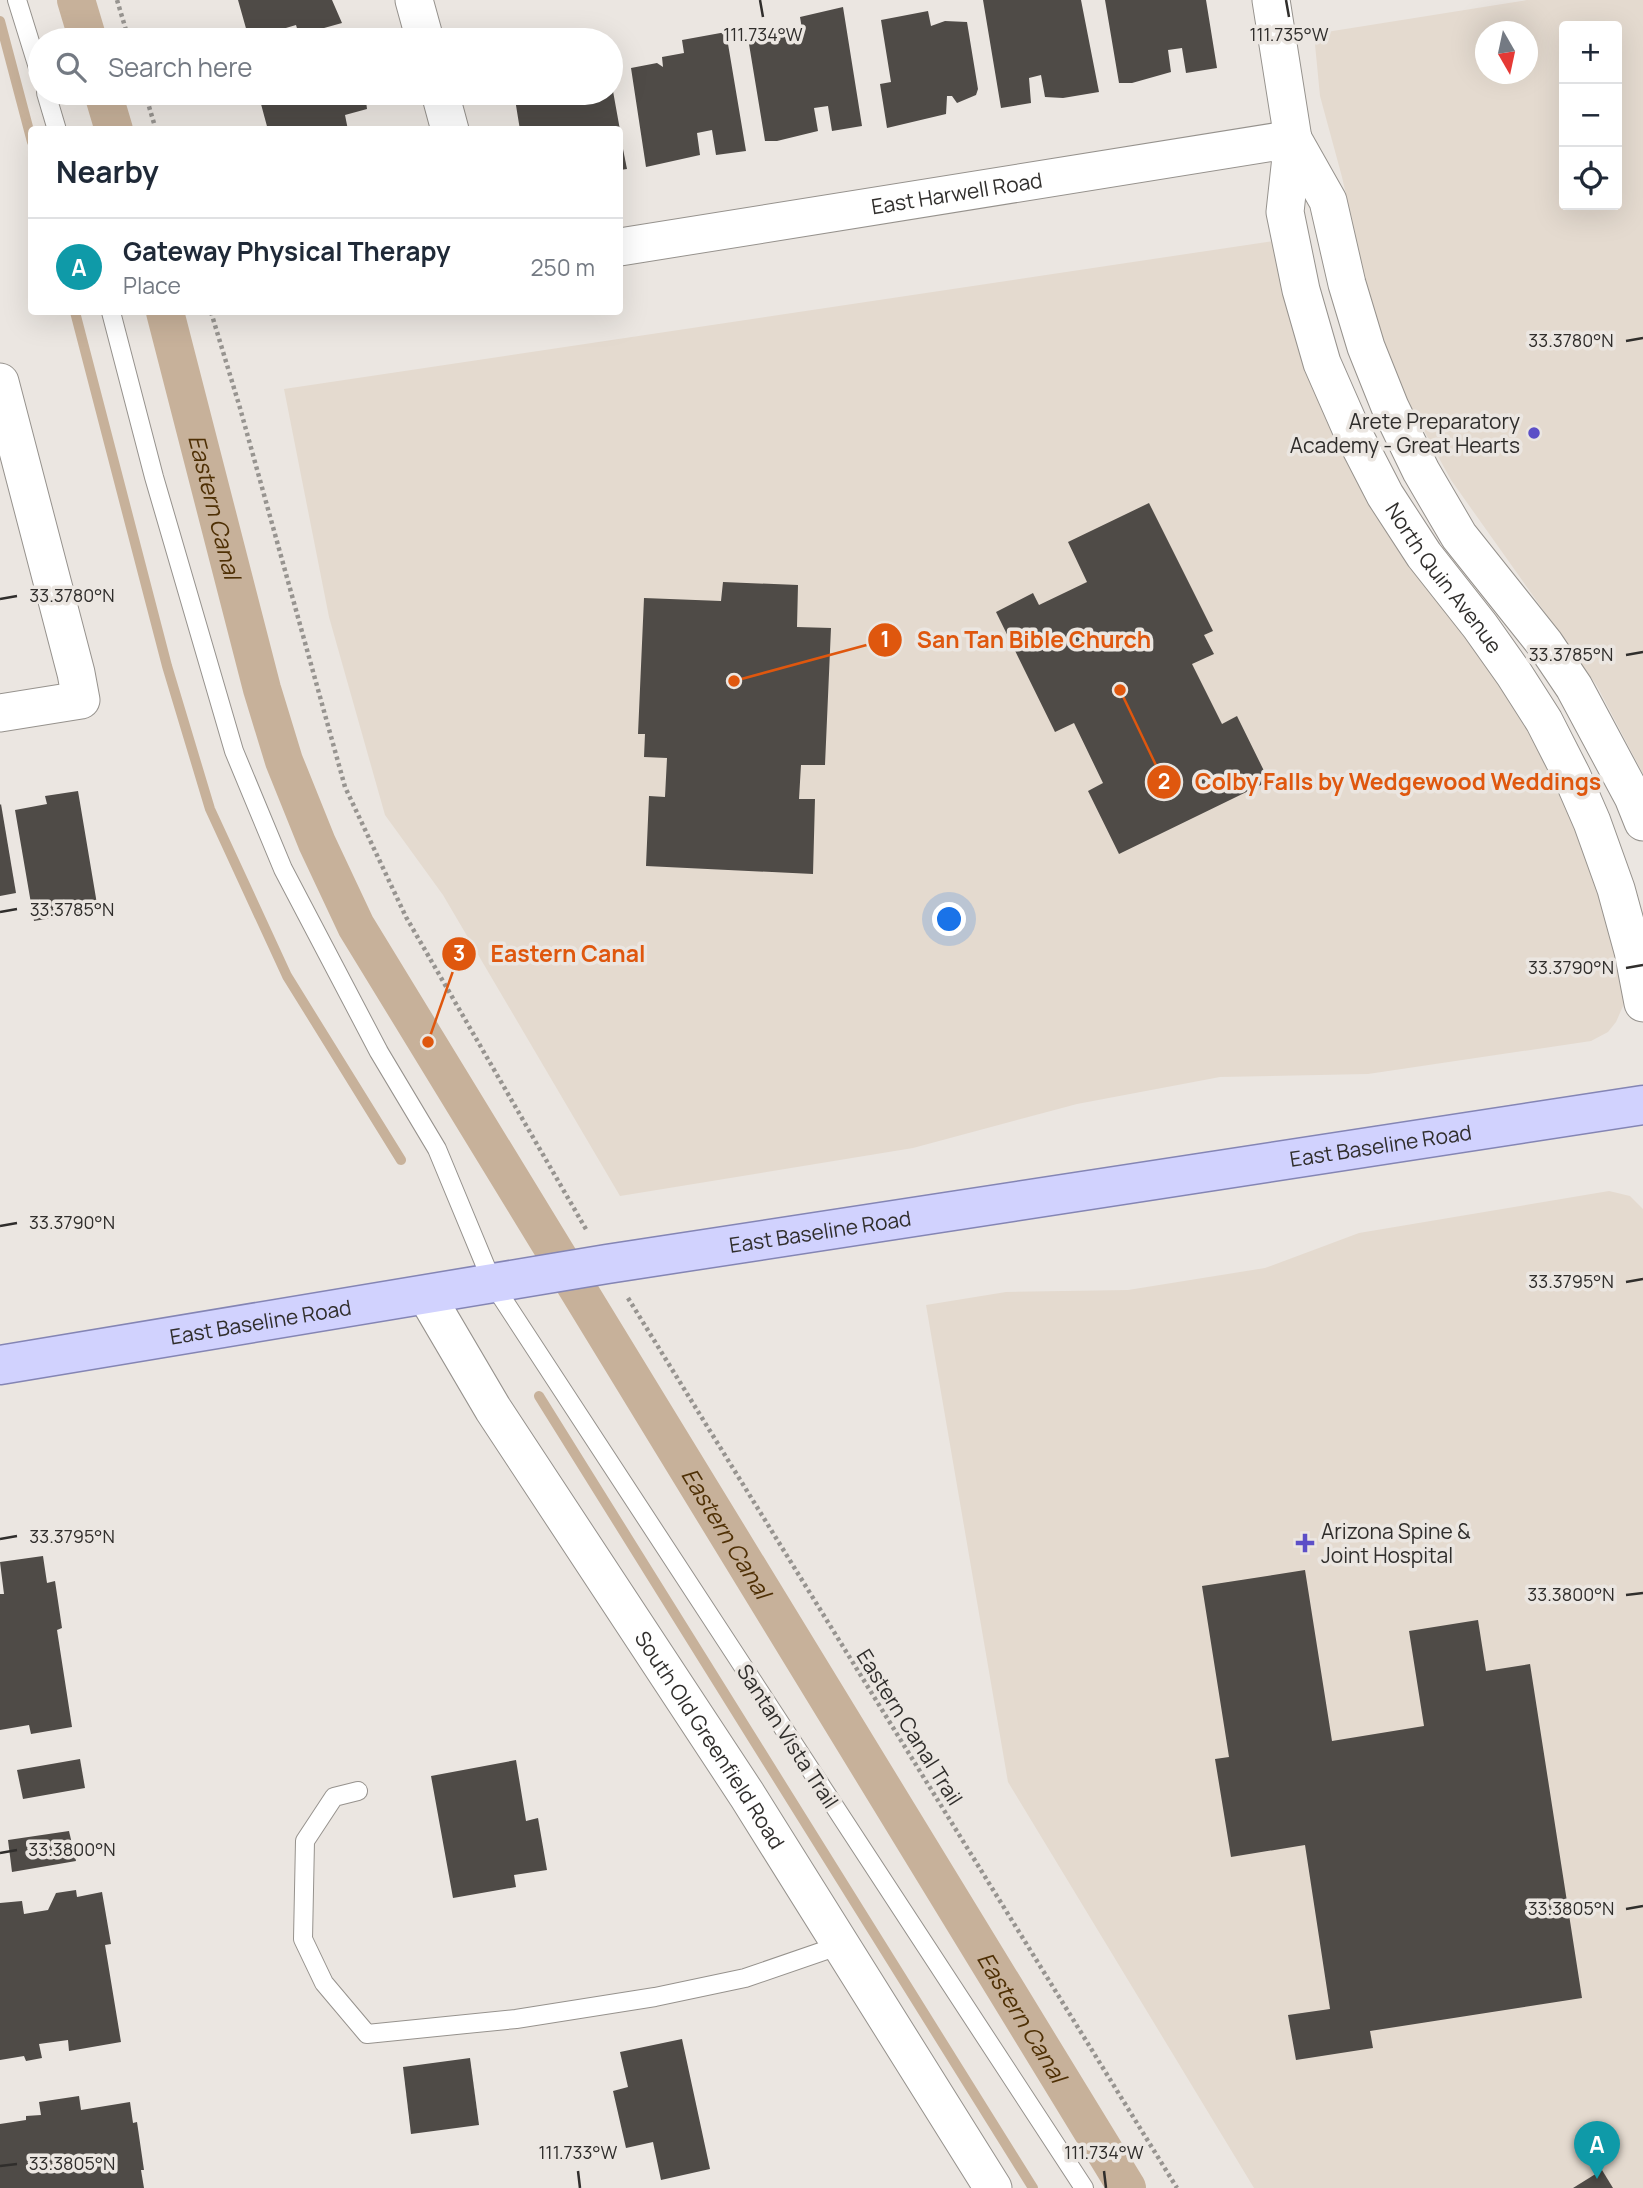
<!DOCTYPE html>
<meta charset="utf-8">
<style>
body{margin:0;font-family:Manrope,sans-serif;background:#f2f2f3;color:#1f2937}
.controls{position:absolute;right:21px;top:21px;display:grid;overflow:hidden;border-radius:7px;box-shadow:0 7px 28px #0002}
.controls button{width:63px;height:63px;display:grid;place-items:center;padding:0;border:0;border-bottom:2px solid #e0e1e3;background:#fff;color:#1f2937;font:35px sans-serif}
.compass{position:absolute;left:1475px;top:21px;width:63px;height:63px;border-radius:50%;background:#fff;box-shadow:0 7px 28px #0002;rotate:171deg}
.you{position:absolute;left:950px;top:920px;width:24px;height:24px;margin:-18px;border:5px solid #fff;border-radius:50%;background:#1a73e8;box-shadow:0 0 0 10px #1a73e833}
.badge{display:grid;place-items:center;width:46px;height:46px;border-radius:50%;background:#1a73e8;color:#fff;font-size:23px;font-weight:700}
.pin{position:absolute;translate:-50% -58px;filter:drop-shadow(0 2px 4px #0008)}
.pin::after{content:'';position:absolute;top:37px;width:24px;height:21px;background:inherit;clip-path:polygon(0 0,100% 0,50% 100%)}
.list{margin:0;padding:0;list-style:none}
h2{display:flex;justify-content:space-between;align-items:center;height:91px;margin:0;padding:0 28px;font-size:30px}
h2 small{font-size:23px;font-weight:400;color:#747a83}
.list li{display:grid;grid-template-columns:46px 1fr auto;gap:21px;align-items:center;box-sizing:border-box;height:98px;padding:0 28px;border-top:2px solid #e0e1e3}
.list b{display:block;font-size:26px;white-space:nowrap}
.list p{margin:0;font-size:23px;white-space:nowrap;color:#747a83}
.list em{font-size:23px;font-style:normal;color:#747a83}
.icon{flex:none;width:38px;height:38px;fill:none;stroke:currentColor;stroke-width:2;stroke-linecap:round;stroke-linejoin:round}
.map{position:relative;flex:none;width:1643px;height:2188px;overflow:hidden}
.search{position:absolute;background:#fff;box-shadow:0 7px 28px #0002;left:28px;top:28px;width:595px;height:77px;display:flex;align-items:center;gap:18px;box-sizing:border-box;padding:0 24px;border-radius:38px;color:#747a83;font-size:26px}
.panel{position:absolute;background:#fff;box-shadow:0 7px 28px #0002;left:28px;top:126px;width:595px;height:189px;border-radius:7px}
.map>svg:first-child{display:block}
</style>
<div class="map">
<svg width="1643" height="2188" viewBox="0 0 1643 2188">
<rect width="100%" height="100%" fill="#ebe6e1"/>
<!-- built -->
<g fill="#e4dacf" fill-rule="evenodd">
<path d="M1527 0H1643V774L1597 686 1451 480 1400 387 1373 312 1342 177 1320 96 1314 34ZM1564 26H1617V205H1564ZM1486 32H1528V74H1486Z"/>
<polygon points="1280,240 1302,330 1558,771 1626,978 1623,1006 1616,1022 1608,1032 1591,1041 1368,1074 1220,1077 1077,1104 913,1148 620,1196 443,895 385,815 329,617 284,389"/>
<polygon points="1609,1191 1630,1196 1643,1209 1643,2188 1254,2188 1008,1782 926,1305 1006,1292 1128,1290 1265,1268 1359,1233"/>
</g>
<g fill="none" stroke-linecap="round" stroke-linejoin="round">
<!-- stream -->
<g stroke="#c7b19a" stroke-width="10">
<polyline points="0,21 32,142"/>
<polyline points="75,312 167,666 210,809 287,976 401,1160"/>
<polyline points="539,1396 1033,2188"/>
</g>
<!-- canal -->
<g stroke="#c7b19a" stroke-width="38">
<polyline points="76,0 88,40"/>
<polyline points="103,93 114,130"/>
<path id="s1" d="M165 312 262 689 284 761 317 843 356 926 1127 2188"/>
</g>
</g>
<!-- building -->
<g fill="#4f4b47">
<polygon points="238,0 332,0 342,23 299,35 296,25 249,39"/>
<polygon points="983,0 1081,0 1099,92 1063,98 1045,97 1041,75 1029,78 1031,103 1001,108"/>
<polygon points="1105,0 1206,0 1217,68 1186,73 1182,48 1168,50 1171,72 1132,83 1119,83"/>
<polygon points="843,7 862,126 832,131 828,106 814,108 818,131 777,141 765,141 748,38 802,29 800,17"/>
<polygon points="928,11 931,26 945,21 967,22 978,89 976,95 957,103 952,96 947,96 946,114 887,128 880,84 891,82 881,20"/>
<polygon points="726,32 746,151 716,155 712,130 697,133 700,155 646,167 631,68 657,63 663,67 662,57 684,53 682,40"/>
<polygon points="611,80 620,130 520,130 514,93 611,93"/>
<polygon points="258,93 365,93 367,109 345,115 348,130 268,130"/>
<polygon points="620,134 627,169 620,170"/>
<polygon points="1149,503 1213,631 1204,635 1214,654 1192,664 1222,724 1237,716 1269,781 1119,854 1088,791 1103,783 1074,723 1055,732 996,612 1033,593 1039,605 1087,582 1068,542"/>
<polygon points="723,582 798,585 797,627 831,628 825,765 801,765 799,799 815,799 813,874 646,866 649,796 665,797 667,758 644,757 645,734 638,734 644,598 721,601"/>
<polygon points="78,791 98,910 34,921 15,810 47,804 45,796"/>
<polygon points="1,804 16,893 0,896 0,805"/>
<polygon points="43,1556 47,1583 55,1581 62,1628 57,1630 72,1727 31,1734 29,1725 0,1730 0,1594 4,1594 0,1562"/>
<polygon points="1305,1570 1332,1741 1424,1726 1409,1631 1478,1620 1486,1671 1530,1664 1582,1998 1370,2031 1373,2048 1296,2060 1288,2015 1330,2009 1305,1845 1231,1857 1215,1759 1229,1757 1202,1586"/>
<polygon points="80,1759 85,1788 23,1799 17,1770"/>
<polygon points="516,1760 526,1821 538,1818 547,1870 514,1875 516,1887 453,1898 431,1776"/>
<polygon points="69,1831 76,1861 12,1872 8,1840"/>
<polygon points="76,1890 77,1897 102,1892 111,1944 105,1945 121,2042 69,2051 68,2040 39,2044 42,2058 26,2061 24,2056 0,2060 0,1903 22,1901 24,1914 48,1910 56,1893"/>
<polygon points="682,2039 710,2169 661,2180 653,2142 626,2148 613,2091 628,2087 620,2052"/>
<polygon points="470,2058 479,2125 411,2134 403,2067"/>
<polygon points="79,2096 81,2110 130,2102 133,2123 137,2122 144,2170 141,2170 144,2188 0,2188 0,2124 26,2120 26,2116 41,2115 39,2102"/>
<polygon points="1602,2170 1613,2188 1573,2188"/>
</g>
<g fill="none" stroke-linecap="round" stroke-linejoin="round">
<!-- service casing -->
<g stroke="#96928d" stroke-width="20">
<g id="service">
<polyline points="17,0 40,74"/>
<polyline points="46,93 57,130"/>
<polyline points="111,312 154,477 234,751 283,869 379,1052 437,1149 493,1284 1084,2188"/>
<polyline points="358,1791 334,1797 305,1841 303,1939 324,1983 367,2034 516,2019 655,1997 745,1978 841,1945"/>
</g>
</g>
<!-- minor casing -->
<g stroke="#96928d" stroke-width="39">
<g id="minor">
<polyline points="414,0 425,40"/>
<path id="s2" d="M1271 0 1293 139 1285 212 1301 290 1322 363 1351 429 1385 495 1424 555 1480 626 1514 674 1544 721 1572 776 1592 822 1616 889 1633 951 1643 1003"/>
<polyline points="440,93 450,130"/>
<polyline points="1293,139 1328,201 1347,284 1366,347 1390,407 1421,471 1459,536 1545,644 1574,687 1633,797 1643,822"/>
<path id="s3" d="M620 247 1293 139"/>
<polyline points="0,382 76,673 81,700 0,713"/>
<path id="s4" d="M426 1295 493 1409 747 1795 993 2188"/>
</g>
</g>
<!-- primary casing -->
<g stroke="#8485b4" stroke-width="41">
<g id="primary">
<path id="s5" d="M0 1365 607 1264 1643 1105"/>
</g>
</g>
<!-- path -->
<g stroke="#979490" stroke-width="4.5" stroke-dasharray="3.5 3.5" stroke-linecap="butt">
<polyline points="117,0 129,40"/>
<polyline points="145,93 156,130"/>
<polyline points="211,312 240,408 345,787 406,917 587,1231"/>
<polyline points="628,1298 1177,2188"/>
</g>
<!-- service -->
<use href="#service" stroke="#fff" stroke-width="18"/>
<!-- minor -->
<use href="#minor" stroke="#fff" stroke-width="37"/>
<!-- primary -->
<use href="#primary" stroke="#d1d2fe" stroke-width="38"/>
</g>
<!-- ticks -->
<path fill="none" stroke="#302e2c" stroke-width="2.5" d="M760 0 763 17M1286 0 1289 17M1626 341 1643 338M0 599 17 596M1626 655 1643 652M0 912 17 909M1626 968 1643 965M0 1226 17 1223M1626 1282 1643 1279M0 1539 17 1536M1626 1595 1643 1593M0 1853 17 1850M1626 1909 1643 1906M0 2166 17 2164M578 2171 580 2188M1104 2171 1106 2188"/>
<!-- markers -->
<g fill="#5c4fc7" stroke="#ebe6e1" stroke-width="2.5">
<circle cx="1534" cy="433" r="7"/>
<path d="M1301.5 1532.5h7v7h7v7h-7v7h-7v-7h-7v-7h7z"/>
</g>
<g text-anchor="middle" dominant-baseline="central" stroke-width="7" stroke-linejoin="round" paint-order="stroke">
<!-- street labels -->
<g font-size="21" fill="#302e2c" stroke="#ebe6e1">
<text stroke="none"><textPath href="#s3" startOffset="341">East Harwell Road</textPath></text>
<text stroke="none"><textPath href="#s2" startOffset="618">North Quin Avenue</textPath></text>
<text stroke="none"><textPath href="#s5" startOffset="1398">East Baseline Road</textPath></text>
<text stroke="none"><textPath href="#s5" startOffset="831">East Baseline Road</textPath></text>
<text stroke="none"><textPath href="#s5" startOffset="264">East Baseline Road</textPath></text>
<text transform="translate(910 1727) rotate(58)">Eastern Canal Trail</text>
<text transform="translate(788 1736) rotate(57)">Santan Vista Trail</text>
<text stroke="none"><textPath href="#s4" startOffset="528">South Old Greenfield Road</textPath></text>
</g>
<!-- poi labels -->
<g font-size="21" fill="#302e2c" stroke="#ebe6e1" text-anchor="end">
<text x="1520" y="421">Arete Preparatory<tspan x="1520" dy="24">Academy - Great Hearts</tspan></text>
<text x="1321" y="1531" text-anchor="start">Arizona Spine &amp;<tspan x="1321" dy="24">Joint Hospital</tspan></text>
</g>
<!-- water labels -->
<g font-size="23" font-style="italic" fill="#4f3005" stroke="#ebe6e1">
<text stroke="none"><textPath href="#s1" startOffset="201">Eastern Canal</textPath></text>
<text stroke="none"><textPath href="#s1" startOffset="1356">Eastern Canal</textPath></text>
<text stroke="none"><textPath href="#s1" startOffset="1923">Eastern Canal</textPath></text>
</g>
</g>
<g font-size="18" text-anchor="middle" fill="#302e2c" stroke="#ebe6e1" stroke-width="7" stroke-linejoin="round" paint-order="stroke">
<text x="763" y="41">111.734°W</text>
<text x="1289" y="41">111.735°W</text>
<text x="1571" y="347">33.3780°N</text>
<text x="72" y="602">33.3780°N</text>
<text x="1571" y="661">33.3785°N</text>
<text x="72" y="916">33.3785°N</text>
<text x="1571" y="974">33.3790°N</text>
<text x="72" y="1229">33.3790°N</text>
<text x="1571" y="1288">33.3795°N</text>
<text x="72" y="1543">33.3795°N</text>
<text x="1571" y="1601">33.3800°N</text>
<text x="72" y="1856">33.3800°N</text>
<text x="1571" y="1915">33.3805°N</text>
<text x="578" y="2159">111.733°W</text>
<text x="1104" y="2159">111.734°W</text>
<text x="72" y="2170">33.3805°N</text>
</g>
<!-- callouts -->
<path fill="none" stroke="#df570e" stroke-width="2.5" d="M734 681L885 640M1120 690L1164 782M428 1042L459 954"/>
<g fill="#df570e" stroke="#ebe6e1" stroke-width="2.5">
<circle cx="734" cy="681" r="7"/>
<circle cx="1120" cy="690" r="7"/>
<circle cx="428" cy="1042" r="7"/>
<circle cx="885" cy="640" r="18"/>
<circle cx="1164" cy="782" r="18"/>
<circle cx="459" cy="954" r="18"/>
</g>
<g font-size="21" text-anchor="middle" font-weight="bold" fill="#fff">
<text x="885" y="647">1</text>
<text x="1164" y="789">2</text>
<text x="459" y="961">3</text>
</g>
<g font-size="23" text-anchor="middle" font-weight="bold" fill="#df570e" stroke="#ebe6e1" stroke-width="7" stroke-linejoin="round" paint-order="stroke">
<text x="1034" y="648">San Tan Bible Church</text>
<text x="1398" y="790">Colby Falls by Wedgewood Weddings</text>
<text x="568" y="962">Eastern Canal</text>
</g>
</svg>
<div class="controls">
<button>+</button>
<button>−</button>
<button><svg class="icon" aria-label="locate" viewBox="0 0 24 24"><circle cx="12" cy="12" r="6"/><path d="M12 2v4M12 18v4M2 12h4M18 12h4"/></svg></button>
</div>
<svg class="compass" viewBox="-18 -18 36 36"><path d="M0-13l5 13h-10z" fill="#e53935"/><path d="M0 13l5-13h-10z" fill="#747a83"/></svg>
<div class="you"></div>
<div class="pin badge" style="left:1597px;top:2179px;background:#0f9aa8">A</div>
<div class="search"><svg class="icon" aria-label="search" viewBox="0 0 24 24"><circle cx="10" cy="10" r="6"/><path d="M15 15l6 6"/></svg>Search here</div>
<section class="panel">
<h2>Nearby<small></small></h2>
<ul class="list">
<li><span class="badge" style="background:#0f9aa8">A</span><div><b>Gateway Physical Therapy</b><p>Place</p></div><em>250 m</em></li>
</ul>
</section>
</div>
